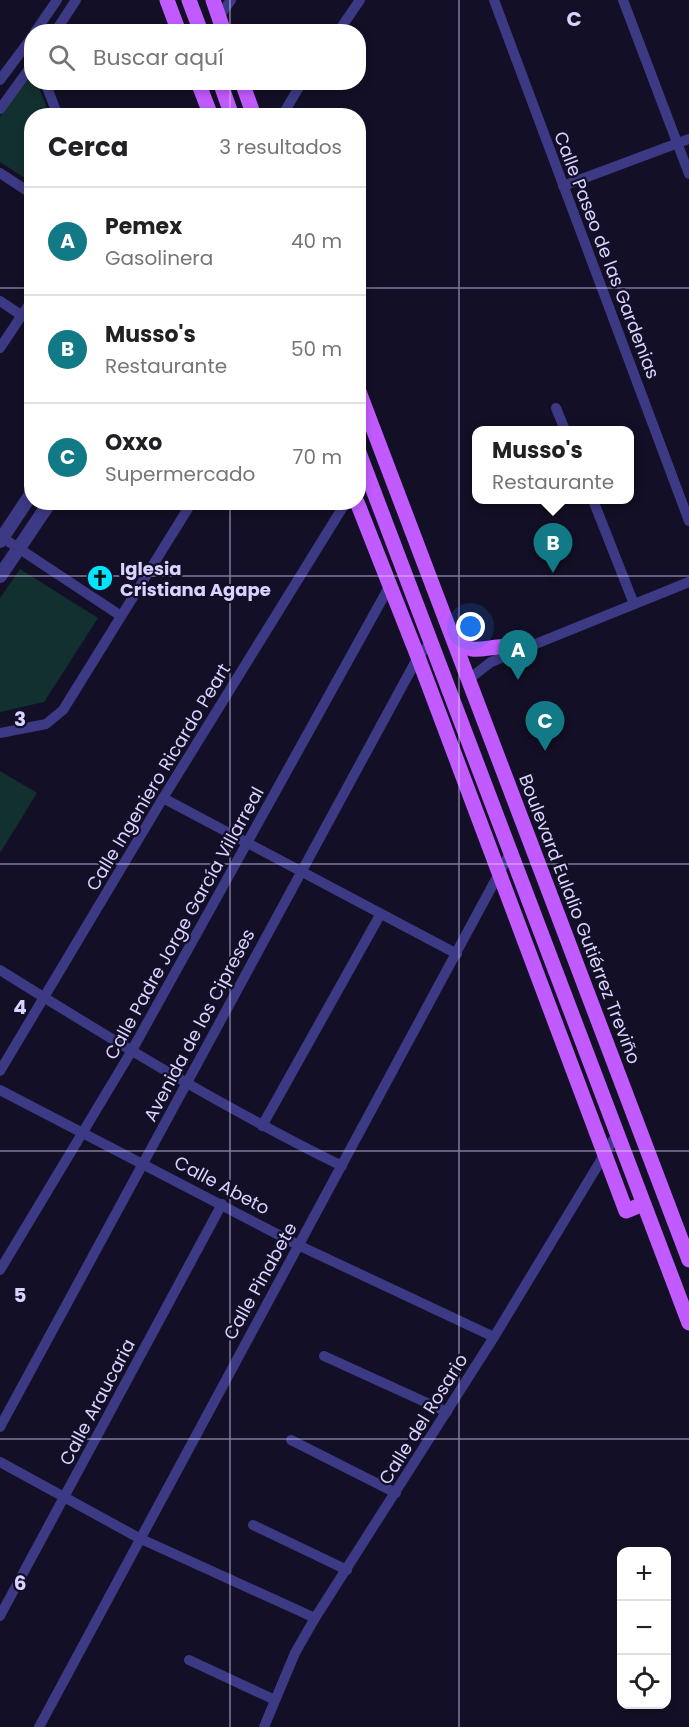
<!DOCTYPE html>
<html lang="es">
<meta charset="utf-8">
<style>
body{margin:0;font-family:Poppins,sans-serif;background:#f6f6f6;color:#202124}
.controls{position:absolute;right:18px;bottom:18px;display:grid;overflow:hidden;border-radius:12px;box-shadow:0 3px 9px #0003}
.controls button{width:54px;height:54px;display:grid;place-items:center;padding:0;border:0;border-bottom:2px solid #e0e0e0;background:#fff;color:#202124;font:30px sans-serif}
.you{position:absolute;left:471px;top:627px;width:21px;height:21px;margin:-15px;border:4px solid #fff;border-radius:50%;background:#1a73e8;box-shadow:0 0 0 9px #1a73e833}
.badge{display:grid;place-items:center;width:39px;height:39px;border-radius:50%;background:#127987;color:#fff;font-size:20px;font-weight:700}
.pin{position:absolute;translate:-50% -50px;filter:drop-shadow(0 2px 3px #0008)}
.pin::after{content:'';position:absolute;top:32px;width:21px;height:18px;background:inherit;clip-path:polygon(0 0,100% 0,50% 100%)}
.popup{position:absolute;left:472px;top:426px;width:162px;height:78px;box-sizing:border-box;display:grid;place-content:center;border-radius:12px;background:#fff;filter:drop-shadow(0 2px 4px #0005);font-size:20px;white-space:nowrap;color:#757577}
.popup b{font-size:22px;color:#202124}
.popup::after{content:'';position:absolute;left:50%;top:100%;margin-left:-12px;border:12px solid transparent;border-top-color:#fff}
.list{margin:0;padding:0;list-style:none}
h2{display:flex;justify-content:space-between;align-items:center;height:78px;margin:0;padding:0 24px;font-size:26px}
h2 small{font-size:20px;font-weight:400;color:#757577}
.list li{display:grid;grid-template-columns:39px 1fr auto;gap:18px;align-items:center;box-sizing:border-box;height:108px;padding:0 24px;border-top:2px solid #e0e0e0}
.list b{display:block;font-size:22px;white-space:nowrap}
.list p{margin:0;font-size:20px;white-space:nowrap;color:#757577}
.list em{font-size:20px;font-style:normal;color:#757577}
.icon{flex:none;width:33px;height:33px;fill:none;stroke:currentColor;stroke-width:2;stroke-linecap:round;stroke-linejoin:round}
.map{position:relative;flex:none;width:689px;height:1727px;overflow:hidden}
.search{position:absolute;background:#fff;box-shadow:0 3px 9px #0003;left:24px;top:24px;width:342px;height:66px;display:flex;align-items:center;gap:15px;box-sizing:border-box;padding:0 21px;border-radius:24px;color:#757577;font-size:22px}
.panel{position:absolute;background:#fff;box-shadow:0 3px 9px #0003;left:24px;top:108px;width:342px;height:402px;border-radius:24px}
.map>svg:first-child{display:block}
</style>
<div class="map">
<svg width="689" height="1727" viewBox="0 0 689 1727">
<rect width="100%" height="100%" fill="#130f26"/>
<!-- green -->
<g fill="#12302f">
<polygon points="31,70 32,82 37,83 50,115 32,116 31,182 0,162 0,117"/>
<polygon points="20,569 98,618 44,702 0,712 0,598"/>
<polygon points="0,771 37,793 0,853"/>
</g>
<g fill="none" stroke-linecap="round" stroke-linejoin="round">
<!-- minor -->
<g stroke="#3d3a85" stroke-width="10">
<polyline points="494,0 689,521"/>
<polyline points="623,0 689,174"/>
<polyline points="219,17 231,0"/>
<polyline points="35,32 57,0"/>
<polyline points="55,32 76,0"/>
<polyline points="338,32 360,0"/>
<polyline points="0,80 32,37"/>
<polyline points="45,82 58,116"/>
<polyline points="0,109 32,65"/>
<polyline points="282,116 302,82"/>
<polyline points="0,173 32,194"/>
<polyline points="563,186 689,139"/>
<polyline points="0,301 21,315"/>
<polyline points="0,348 32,300"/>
<polyline points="556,408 565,430"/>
<polyline points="593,500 634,604"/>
<polyline points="0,536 121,616"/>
<polyline points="469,679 491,662 689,582"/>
<polyline points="0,733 46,724 63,710 192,502"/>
<polyline points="163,798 457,954"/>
<path d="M0 970C112 1040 224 1108 342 1166"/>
<polyline points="0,1071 163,798 346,502"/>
<polyline points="0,1090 298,1245 494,1337"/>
<polyline points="262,1126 380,915"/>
<polyline points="0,1270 131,1052 389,587"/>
<polyline points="324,1356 447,1412"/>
<polyline points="0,1427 418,657 432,641"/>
<polyline points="291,1440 396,1493"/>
<polyline points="0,1462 139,1538 315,1618"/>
<polyline points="253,1525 347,1570"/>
<polyline points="0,1616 222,1204"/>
<polyline points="189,1660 275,1700"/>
<polyline points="39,1727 511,851"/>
<polyline points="264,1727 295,1653 315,1618 494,1337 618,1132"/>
</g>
<!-- tertiary -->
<g stroke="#3d3a85" stroke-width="14">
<polyline points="0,541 32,493"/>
<polyline points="0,576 50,502"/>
</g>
<!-- primary -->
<g stroke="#c25bff" stroke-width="15">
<polyline points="167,0 179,32"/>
<polyline points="189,0 201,32"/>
<polyline points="213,0 224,32"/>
<polyline points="198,82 211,116"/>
<polyline points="220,82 232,116"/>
<polyline points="242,82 254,116"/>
<polyline points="358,389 689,1260"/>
<polyline points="358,450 689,1323"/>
<polyline points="357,502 418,657 626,1211 643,1204"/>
<path d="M455 641C471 653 479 649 497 647 505 646 515 648 523 649"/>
</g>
</g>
<!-- grid -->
<path fill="none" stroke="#d9d4ff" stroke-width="1.5" stroke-opacity="0.55" d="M230 0V32M459 0V1727M230 82V116M0 288H32M358 288H689M230 502V1727M0 576H689M0 864H689M0 1151H689M0 1439H689"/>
<!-- icons -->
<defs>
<g id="church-disc" transform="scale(1.35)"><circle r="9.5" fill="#00e5ff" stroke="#130f26"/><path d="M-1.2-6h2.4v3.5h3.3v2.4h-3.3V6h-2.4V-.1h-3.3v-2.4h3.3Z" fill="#111"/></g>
</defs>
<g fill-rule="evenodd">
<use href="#church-disc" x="100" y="578"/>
</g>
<g text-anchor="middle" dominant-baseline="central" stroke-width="4.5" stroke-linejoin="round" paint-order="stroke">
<!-- street labels -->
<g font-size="18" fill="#d9d4ff" stroke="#130f26">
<text transform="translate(607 255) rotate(69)">Calle Paseo de las Gardenias</text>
<text transform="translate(158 777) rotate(-59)">Calle Ingeniero Ricardo Peart</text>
<text transform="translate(580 919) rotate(69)">Boulevard Eulalio Gutiérrez Treviño</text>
<text transform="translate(184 923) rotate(-61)">Calle Padre Jorge García Villarreal</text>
<text transform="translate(199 1025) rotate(-62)">Avenida de los Cipreses</text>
<text transform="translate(222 1185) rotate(28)">Calle Abeto</text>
<text transform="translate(260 1281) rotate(-61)">Calle Pinabete</text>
<text transform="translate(97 1402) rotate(-62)">Calle Araucaria</text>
<text transform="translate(423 1419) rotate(-58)">Calle del Rosario</text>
</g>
<!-- poi labels -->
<g font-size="18" font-weight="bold" fill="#d9d4ff" stroke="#130f26" text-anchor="start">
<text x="120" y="568">Iglesia<tspan x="120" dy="21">Cristiana Agape</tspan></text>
</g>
</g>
<g font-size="20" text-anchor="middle" font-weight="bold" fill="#d9d4ff" stroke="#130f26" stroke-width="4.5" stroke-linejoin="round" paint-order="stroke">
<text x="574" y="26">C</text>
<text x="20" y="726">3</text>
<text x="20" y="1014">4</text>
<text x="20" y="1302">5</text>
<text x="20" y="1590">6</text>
</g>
</svg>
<div class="controls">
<button>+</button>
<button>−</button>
<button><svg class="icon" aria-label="locate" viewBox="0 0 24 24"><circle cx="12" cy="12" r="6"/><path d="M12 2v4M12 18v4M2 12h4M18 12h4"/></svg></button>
</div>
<div class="you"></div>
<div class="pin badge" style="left:518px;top:680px">A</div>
<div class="pin badge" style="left:553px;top:573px">B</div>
<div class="popup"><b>Musso's</b>Restaurante</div>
<div class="pin badge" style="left:545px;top:751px">C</div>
<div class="search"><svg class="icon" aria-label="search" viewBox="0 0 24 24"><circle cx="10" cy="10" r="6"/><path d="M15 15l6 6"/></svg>Buscar aquí</div>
<section class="panel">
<h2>Cerca<small>3 resultados</small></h2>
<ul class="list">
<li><span class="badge">A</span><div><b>Pemex</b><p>Gasolinera</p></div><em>40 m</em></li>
<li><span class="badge">B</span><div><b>Musso's</b><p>Restaurante</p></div><em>50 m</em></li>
<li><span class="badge">C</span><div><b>Oxxo</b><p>Supermercado</p></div><em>70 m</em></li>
</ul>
</section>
</div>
